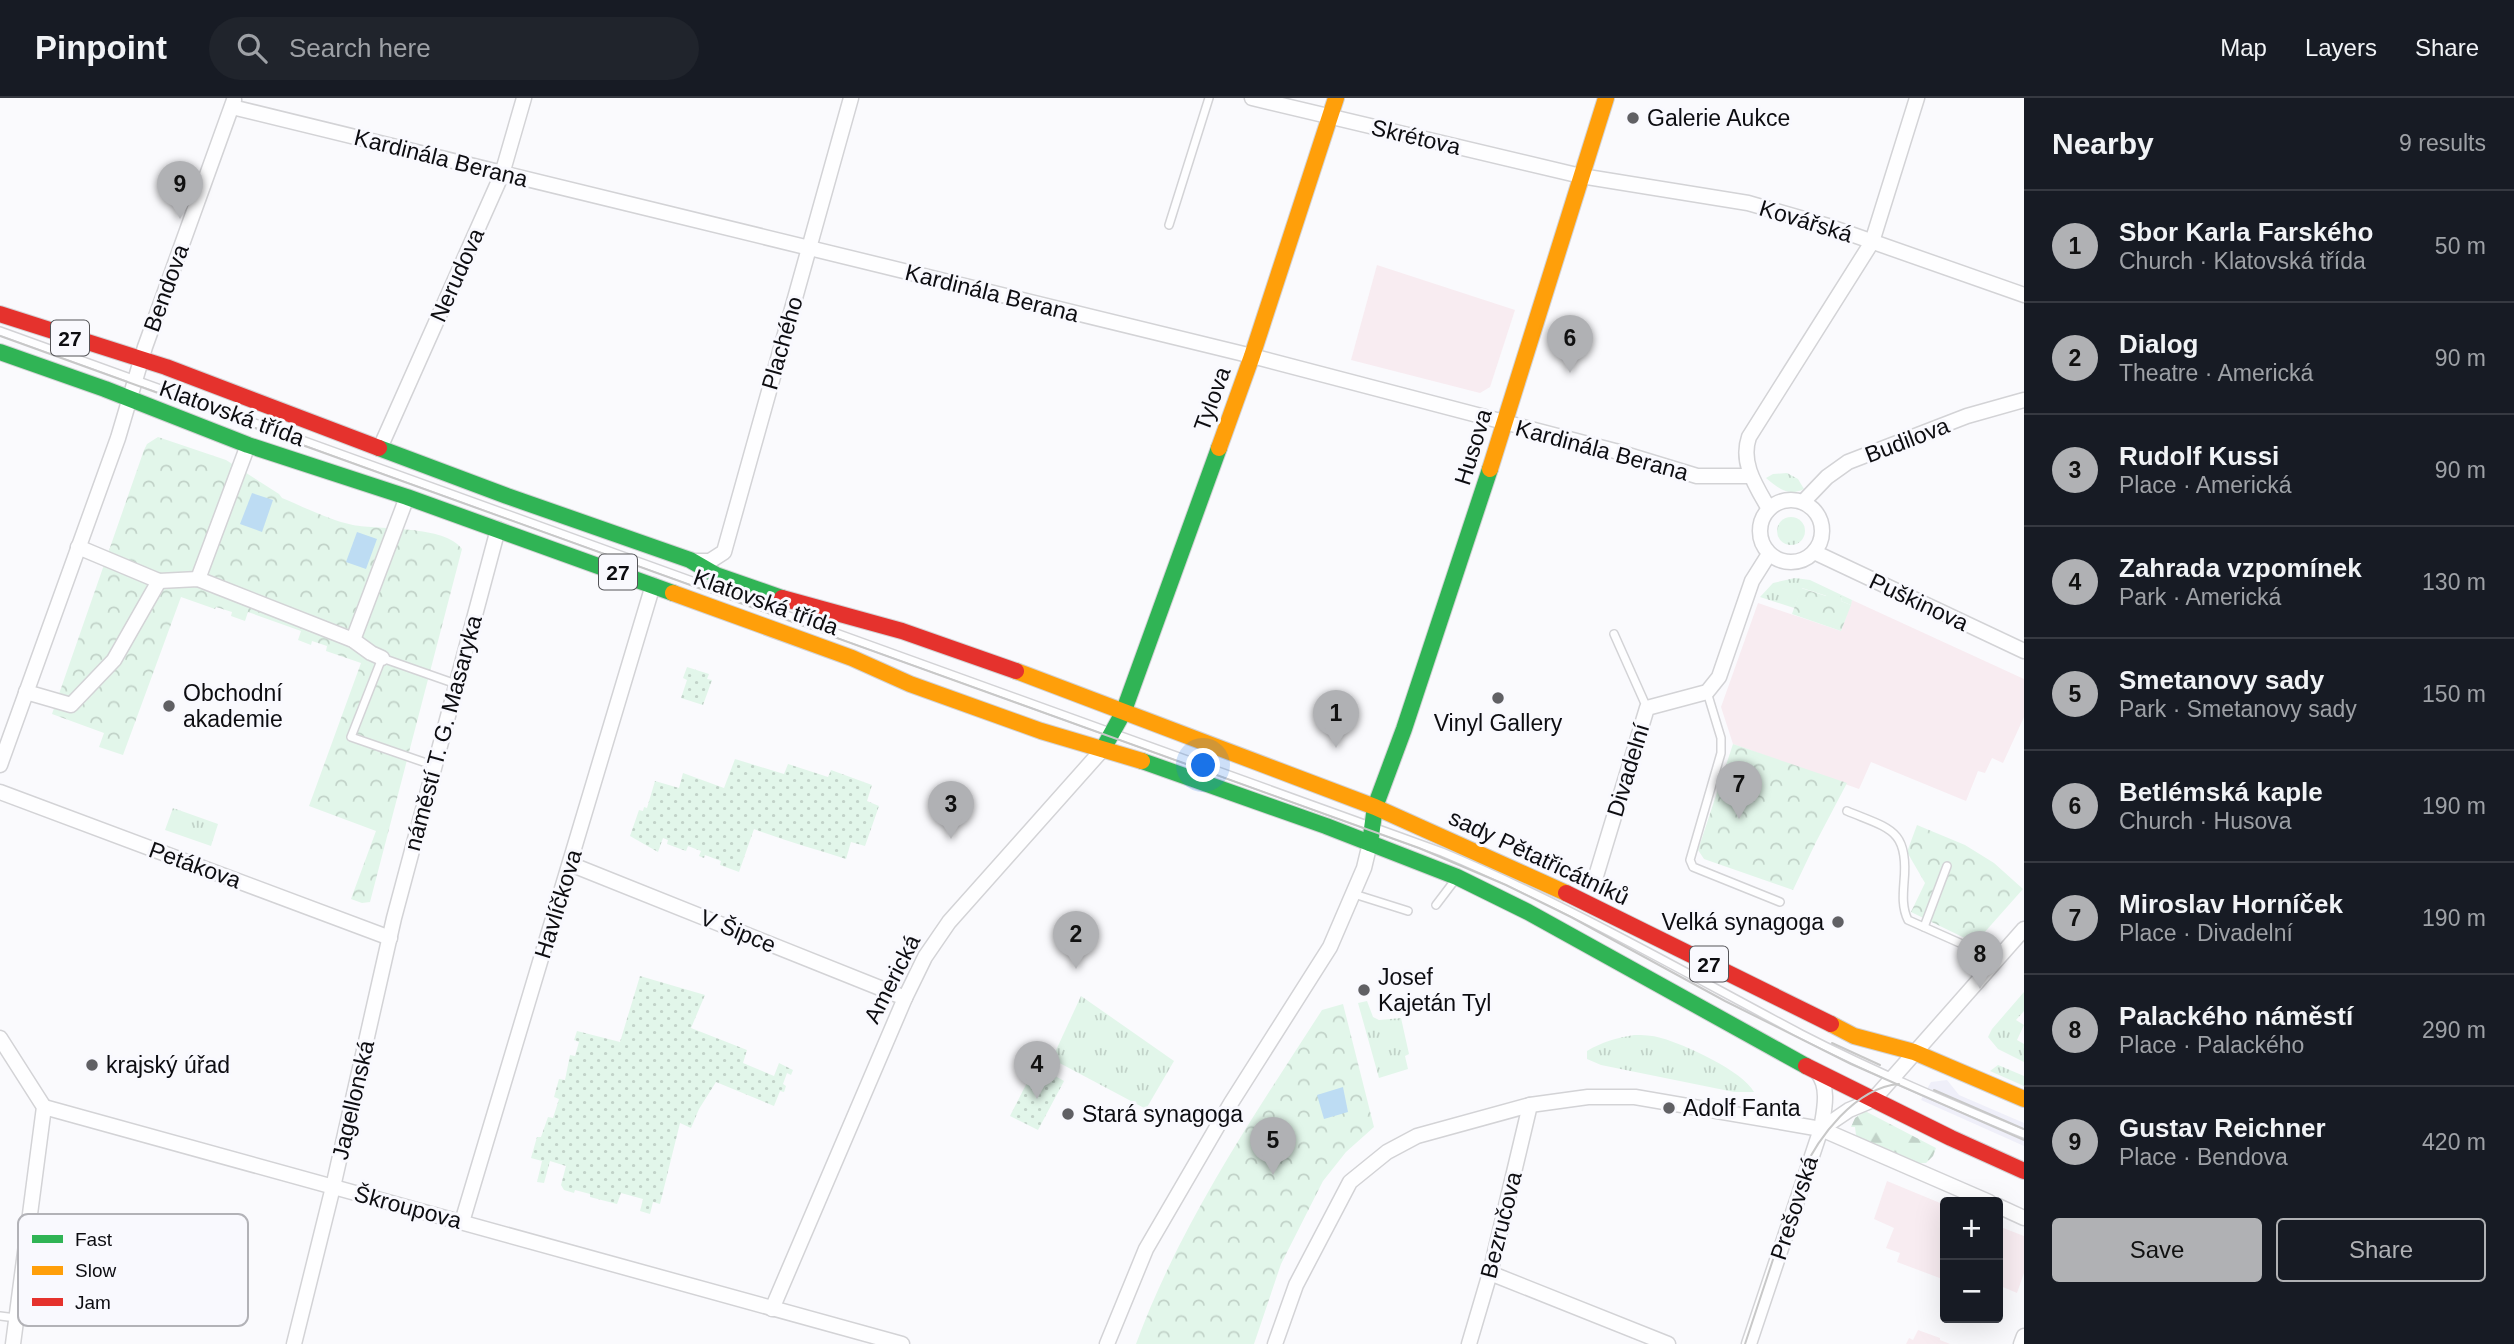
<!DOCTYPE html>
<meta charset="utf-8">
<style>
body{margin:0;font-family:Helvetica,sans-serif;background:#20242c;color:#f1f3f6}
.controls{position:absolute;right:21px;bottom:21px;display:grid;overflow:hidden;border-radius:7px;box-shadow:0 7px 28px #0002}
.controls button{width:63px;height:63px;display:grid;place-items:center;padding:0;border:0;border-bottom:2px solid #363941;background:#171b24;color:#f1f3f6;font:35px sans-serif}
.you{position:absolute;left:1204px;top:668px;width:24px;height:24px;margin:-18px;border:5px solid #fff;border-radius:50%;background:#1a73e8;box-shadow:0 0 0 10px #1a73e833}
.badge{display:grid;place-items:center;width:46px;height:46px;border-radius:50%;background:#b0b1b4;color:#111;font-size:23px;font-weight:700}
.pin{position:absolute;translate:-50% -58px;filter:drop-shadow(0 2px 4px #0008)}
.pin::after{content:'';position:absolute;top:37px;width:24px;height:21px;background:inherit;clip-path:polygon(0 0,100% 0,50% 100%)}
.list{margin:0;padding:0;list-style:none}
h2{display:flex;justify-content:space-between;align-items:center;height:91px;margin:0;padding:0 28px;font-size:30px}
h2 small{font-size:23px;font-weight:400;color:#9ea1a6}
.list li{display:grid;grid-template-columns:46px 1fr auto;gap:21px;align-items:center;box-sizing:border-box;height:112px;padding:0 28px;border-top:2px solid #363941}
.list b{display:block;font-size:26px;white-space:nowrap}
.list p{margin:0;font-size:23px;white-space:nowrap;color:#9ea1a6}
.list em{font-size:23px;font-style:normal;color:#9ea1a6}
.actions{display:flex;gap:14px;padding:21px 28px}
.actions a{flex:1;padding:16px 0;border:2px solid #b0b1b4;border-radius:7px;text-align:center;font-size:24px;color:#b0b1b4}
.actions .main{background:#b0b1b4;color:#111}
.icon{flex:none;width:38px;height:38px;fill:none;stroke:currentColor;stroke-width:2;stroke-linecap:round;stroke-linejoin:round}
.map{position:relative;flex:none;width:2024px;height:1246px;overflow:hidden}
header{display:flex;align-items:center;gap:42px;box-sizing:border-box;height:98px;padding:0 35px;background:#171b24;border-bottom:2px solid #363941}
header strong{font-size:33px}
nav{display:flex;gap:38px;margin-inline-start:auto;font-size:24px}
.search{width:490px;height:63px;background:#20242c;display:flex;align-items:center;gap:18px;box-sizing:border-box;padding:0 24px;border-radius:38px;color:#9ea1a6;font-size:26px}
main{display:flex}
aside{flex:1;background:#171b24}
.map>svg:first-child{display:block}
</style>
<header>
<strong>Pinpoint</strong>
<div class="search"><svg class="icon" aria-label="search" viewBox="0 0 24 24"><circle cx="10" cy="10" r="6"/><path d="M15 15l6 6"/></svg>Search here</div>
<nav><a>Map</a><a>Layers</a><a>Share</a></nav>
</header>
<main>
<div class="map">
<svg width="2024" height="1246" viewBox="0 0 2024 1246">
<defs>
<pattern id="grass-tufts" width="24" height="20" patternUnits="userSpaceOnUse" patternTransform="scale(1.75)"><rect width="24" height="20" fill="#e2f6ea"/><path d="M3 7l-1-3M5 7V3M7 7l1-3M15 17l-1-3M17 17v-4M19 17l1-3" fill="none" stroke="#c1d2c8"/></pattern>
<pattern id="forest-firs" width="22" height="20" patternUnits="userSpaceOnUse" patternTransform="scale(1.75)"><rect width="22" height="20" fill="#e2f6ea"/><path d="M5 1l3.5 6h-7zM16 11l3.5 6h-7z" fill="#c1d2c8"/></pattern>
<pattern id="park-crowns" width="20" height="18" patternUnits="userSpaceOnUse" patternTransform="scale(1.75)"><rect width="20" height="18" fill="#e2f6ea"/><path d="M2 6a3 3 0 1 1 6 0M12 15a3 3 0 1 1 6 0" fill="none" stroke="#c1d2c8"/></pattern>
<pattern id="garden-dots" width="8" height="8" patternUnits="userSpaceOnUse" patternTransform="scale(1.75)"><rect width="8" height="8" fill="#e2f6ea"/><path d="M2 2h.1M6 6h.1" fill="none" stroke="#c1d2c8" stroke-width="1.8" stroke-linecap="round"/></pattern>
</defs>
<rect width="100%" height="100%" fill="#fafafd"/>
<!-- built -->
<polygon fill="#efeff9" points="1947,982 1959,997 2024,1025 2024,1048 1921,1002 1931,984"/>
<!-- education -->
<g fill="#f8ecf1">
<polygon points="1377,167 1515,212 1490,289 1480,295 1351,262"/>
<polygon points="1852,502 2024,581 2024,619 2003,665 1992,660 1985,675 1978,673 1966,703 1871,664 1859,691 1733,646 1721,609 1758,505 1841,533"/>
<polygon points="1887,1083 1945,1107 1945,1182 1897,1164 1900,1155 1886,1150 1894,1130 1874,1121"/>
<polygon points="1998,1128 2024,1138 2024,1175 2017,1195 1998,1187"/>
<polygon points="1918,1232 1940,1240 1940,1242 1950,1246 1906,1246 1909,1240 1913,1242"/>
</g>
<!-- grass -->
<g fill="url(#grass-tufts)">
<path d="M1787 375 1798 381 1804 391C1788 399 1778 390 1766 380L1773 376Z"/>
<circle cx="1791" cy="433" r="14"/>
<polygon points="1795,480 1810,482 1852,502 1851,507 1841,503 1842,500 1828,495 1827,498 1802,490 1794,510 1760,499 1773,485"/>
<polygon points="173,710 218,726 211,748 165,732"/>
<polygon points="2024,894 2024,913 2016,922 2024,927 2017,942 2024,946 2024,964 1998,951 1988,939 1992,931"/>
<polygon points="1081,898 1174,963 1146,1011 1052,961"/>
<polygon points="1367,903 1373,919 1379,922 1401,920 1409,956 1405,958 1408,971 1379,980 1358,905"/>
<path d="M1634 937C1643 937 1652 937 1661 940 1684 946 1743 973 1754 994H1734L1601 967 1587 961V953C1602 944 1616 940 1634 937Z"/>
<polygon points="1998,967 2024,978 2024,988 1990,973"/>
</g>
<!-- forest -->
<polygon fill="url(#forest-firs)" points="1865,1013 1936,1050 1933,1058 1926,1065 1915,1065 1860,1042 1856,1037 1855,1029 1851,1029 1855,1020"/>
<!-- park -->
<g fill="url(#park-crowns)">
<path d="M158 339 226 362 279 396 282 400C304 409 329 422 353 427 379 432 445 427 462 451L370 804 362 805 351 801 376 733 309 708 361 565 326 553 327 548 312 543 311 547 298 542 301 533 248 514 245 523 231 518 232 514 216 509 215 511 181 499 123 657 99 649 104 635 52 616 144 352 147 346Z"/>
<polygon points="1801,490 1826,498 1828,494 1842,499 1841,503 1851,507 1841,533 1792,516"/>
<polygon points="1733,646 1847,685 1816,744 1793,792 1704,761 1698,752"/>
<polygon points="1917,727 1965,747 1994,765 2023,791 1975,845 1911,814 1925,785 1907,754"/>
<path d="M1343 906 1374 1029 1346 1054 1323 1083 1281 1166 1254 1246H1136C1180 1126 1253 1019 1322 912Z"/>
</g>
<!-- garden -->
<g fill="url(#garden-dots)">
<polygon points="687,569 709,576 707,581 712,582 703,607 681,600 687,582 683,580"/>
<path d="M735 661 784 676 788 666 828 679 831 672 872 687 867 703 879 708 865 748 851 744 846 761C815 751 785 743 754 731L739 774 720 767 721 763 705 757 704 760 699 758 701 753 688 748 686 753 667 746 668 742 663 740 658 754 630 738 639 712 643 713 644 709 647 710 655 683 679 690 683 675 724 690Z"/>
<polygon points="640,878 705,897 691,930 747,952 743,965 774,978 779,965 793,972 791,977 787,975 783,986 786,988 784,994 780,993 774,1008 716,984 699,1011 691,1030 680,1025 660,1106 653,1104 650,1116 640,1113 643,1101 621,1095 617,1106 590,1099 590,1096 575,1092 574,1095 564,1092 561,1087 566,1068 550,1063 544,1085 537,1084 542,1063 531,1060 537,1039 541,1039 548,1019 553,1020 559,1001 554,999 559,981 565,982 570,957 575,958 579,944 574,942 577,933 620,944"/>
<polygon points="1036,967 1064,983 1038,1032 1010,1018"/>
</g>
<!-- water -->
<g fill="#bddcf3">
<polygon points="252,395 273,402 262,434 240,426"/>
<polygon points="357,434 377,441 366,471 346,464"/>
<polygon points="1343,989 1348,1014 1324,1021 1317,997"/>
</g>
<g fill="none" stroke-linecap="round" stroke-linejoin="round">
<!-- lane casing -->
<g stroke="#d3d3d6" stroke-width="10">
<g id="lane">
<polyline points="1169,127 1209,0"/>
<path d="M0 233 1442 754C1566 806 1682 873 1801 936 1873 973 1949 1005 2024 1036"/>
<polyline points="1614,536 1647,610"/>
<polyline points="1707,594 1721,640 1721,655 1690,762 1693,769 1780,804"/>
<polyline points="435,668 351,639 382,560 456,586"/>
<path d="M1847 713C1890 731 1909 731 1904 784 1903 797 1902 810 1908 822L1971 850 1995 864"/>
<polyline points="1354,796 1408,813"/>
<polyline points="1436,807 1455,782"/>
<polyline points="1924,829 1947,768"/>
<polyline points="0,1218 16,1220"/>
</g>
</g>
<!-- street casing -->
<g stroke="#d3d3d6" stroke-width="17">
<g id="street">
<polyline points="1252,0 1581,78 1748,105 1828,128 2024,197"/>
<polyline points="232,9 1252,258 1615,353 1697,378 1751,378"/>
<polyline points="380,350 502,76 524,0"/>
<circle cx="1791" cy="433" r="31"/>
<polyline points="1803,404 1827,379 1848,364 1967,318 2024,302"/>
<path d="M1769 411C1756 388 1740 365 1749 339L1872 144 1917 0"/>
<polyline points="78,449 159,483 198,481 353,542 371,555 382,560"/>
<polyline points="1814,454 2024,553"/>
<polyline points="695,463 710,463 724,454 851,0"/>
<polyline points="198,481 248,347"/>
<polyline points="353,542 407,399"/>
<polyline points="26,594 71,607 114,562 159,483"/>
<polyline points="0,667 118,340 145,249 234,2"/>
<polyline points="0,694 390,840"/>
<polyline points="570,766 905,900"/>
<polyline points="1596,778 1647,610 1707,594 1719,579 1752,483 1769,456"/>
<polyline points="0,940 44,1009 13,1246"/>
<polyline points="44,1009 902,1246"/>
<polyline points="1821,1031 1849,1012 1873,1002 2024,831"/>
<polyline points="1998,1108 2024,1120"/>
<polyline points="462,1124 653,487"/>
<polyline points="1490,1175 1668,1246"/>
<polyline points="772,1211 905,900 925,859 949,824 1103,651"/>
<polyline points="294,1246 333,1089 394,820 498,431"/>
<polyline points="1107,1246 1146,1151 1231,1005 1330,849 1364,770 1370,745"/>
<polyline points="1275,1246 1296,1187 1350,1084 1387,1054 1417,1038 1530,1007 1588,999 1635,999 1821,1031 1989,1104"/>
<polyline points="1469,1246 1490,1175 1530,1007"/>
<path d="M1749 1246 1821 1031C1824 1013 1830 989 1817 974"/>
<polyline points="2021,1246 2024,1238"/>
</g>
</g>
<!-- fast casing -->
<g stroke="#d3d3d6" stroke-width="18">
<g id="fast">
<polyline points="0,254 105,291 248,347 407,399 673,495"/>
<polyline points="379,350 507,398 690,462 716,477 782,500"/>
<polyline points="1103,651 1123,615 1219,350"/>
<polyline points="1142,663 1326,728 1457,779 1528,814 1806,968"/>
<polyline points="1370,745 1375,709 1404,631 1490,371"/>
</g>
</g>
<!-- slow casing -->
<g stroke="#d3d3d6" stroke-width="18">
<g id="slow">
<polyline points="1219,350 1252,258 1336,0"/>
<polyline points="1490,371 1606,0"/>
<polyline points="673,495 852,560 910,586 1041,633 1142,663"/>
<polyline points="1016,573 1375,709 1566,795"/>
<polyline points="1831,926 1854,938 1914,954 2024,1001"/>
</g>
</g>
<!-- jam casing -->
<g stroke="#d3d3d6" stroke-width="18">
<g id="jam">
<polyline points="0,216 166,269 379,350"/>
<polyline points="782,500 902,533 1016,573"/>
<polyline points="1566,795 1831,926"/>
<polyline points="1806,968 1951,1040 2024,1073"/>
</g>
</g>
<!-- lane -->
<use href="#lane" stroke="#fefeff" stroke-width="7"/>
<!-- street -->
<use href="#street" stroke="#fefeff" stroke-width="14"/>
<!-- fast -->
<use href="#fast" stroke="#30b455" stroke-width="16"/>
<!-- slow -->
<use href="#slow" stroke="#ff9f0a" stroke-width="16"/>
<!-- jam -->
<use href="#jam" stroke="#e5322d" stroke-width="16"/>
<!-- tram -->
<g stroke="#c8c8c8" stroke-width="2">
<polyline points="0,238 1419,750 1506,787 1571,819 1725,903 1851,966 2024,1042"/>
<polyline points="1832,945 1880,967"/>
<polyline points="1934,992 2024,1031"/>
<path d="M1745 1246 1801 1077C1818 1039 1855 990 1899 986"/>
</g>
</g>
<!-- markers -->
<g fill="#606064" stroke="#f9f9fe" stroke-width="2.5">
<circle cx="1633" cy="20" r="7"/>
<circle cx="1498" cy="600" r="7"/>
<circle cx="169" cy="608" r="7"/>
<circle cx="1838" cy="824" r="7"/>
<circle cx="1364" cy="892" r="7"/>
<circle cx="92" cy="967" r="7"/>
<circle cx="1669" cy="1010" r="7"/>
<circle cx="1068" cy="1016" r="7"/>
</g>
<g text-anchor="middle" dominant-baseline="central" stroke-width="6" stroke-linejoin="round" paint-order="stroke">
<!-- shield labels -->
<g fill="#f9f9fe" stroke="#545458" stroke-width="2">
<rect x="51" y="222.5" width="38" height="35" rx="5"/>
<rect x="599" y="456.5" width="38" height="35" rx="5"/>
<rect x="1690" y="848.5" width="38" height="35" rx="5"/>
</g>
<g font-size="21" font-weight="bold" fill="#0d0d11">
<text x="70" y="240">27</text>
<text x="618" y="474">27</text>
<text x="1709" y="866">27</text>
</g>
<!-- poi labels -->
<g font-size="23" fill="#0d0d11" stroke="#f9f9fe" text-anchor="start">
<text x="1647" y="20">Galerie Aukce</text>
<text x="183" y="595">Obchodní<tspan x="183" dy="26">akademie</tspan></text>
<text x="1498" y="625" text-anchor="middle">Vinyl Gallery</text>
<text x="1824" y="824" text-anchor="end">Velká synagoga</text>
<text x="1378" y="879">Josef<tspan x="1378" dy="26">Kajetán Tyl</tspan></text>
<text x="106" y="967">krajský úřad</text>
<text x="1683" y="1010">Adolf Fanta</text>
<text x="1082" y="1016">Stará synagoga</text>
</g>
<!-- street labels -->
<g font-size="23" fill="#0d0d11" stroke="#f9f9fe">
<text transform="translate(1416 39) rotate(13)">Skrétova</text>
<text transform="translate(441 60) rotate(14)">Kardinála Berana</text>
<text transform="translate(1806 123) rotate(17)">Kovářská</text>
<text transform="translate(457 177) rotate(-66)">Nerudova</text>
<text transform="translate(166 190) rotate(-70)">Bendova</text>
<text transform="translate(992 195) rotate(14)">Kardinála Berana</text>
<text transform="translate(782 245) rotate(-74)">Plachého</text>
<text transform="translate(1212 301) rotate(-70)">Tylova</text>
<text transform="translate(232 315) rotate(20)">Klatovská třída</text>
<text transform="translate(1907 342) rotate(-21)">Budilova</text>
<text transform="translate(1473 349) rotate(-73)">Husova</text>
<text transform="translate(1602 352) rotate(15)">Kardinála Berana</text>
<text transform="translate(766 504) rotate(20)">Klatovská třída</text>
<text transform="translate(1919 504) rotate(25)">Puškinova</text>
<text transform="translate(443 635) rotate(-75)">náměstí T. G. Masaryka</text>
<text transform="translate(1628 672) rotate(-73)">Divadelní</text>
<text transform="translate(1539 759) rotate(25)">sady Pětatřicátníků</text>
<text transform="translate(195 767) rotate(20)">Petákova</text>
<text transform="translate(558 806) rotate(-73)">Havlíčkova</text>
<text transform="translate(738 833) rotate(22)">V Šipce</text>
<text transform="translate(892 881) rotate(-63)">Americká</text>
<text transform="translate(353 1002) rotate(-77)">Jagellonská</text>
<text transform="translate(408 1109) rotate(15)">Škroupova</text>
<text transform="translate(1794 1110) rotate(-72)">Prešovská</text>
<text transform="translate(1501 1127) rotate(-76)">Bezručova</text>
</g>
</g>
<!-- legend -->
<rect x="18" y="1116" width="230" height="112" rx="10" fill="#f9f9fe" stroke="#b2b2b7" stroke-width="2"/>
<rect x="32" y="1137" width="31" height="8" fill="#30b455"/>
<rect x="32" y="1168" width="31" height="9" fill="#ff9f0a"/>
<rect x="32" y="1200" width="31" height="8" fill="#e5322d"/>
<g font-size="19" fill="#0d0d11">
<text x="75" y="1148">Fast</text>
<text x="75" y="1179">Slow</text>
<text x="75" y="1211">Jam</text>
</g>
</svg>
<div class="controls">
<button>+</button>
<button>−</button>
</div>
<div class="you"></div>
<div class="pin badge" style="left:1336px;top:650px">1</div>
<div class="pin badge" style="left:1076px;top:871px">2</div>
<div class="pin badge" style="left:951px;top:741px">3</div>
<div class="pin badge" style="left:1037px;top:1001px">4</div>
<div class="pin badge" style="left:1273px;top:1077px">5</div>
<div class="pin badge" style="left:1570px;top:275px">6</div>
<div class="pin badge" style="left:1739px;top:721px">7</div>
<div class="pin badge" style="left:1980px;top:891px">8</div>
<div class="pin badge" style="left:180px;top:121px">9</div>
</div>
<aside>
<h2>Nearby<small>9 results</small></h2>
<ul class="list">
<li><span class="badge">1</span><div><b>Sbor Karla Farského</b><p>Church · Klatovská třída</p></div><em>50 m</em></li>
<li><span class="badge">2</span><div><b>Dialog</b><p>Theatre · Americká</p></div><em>90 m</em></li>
<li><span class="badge">3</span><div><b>Rudolf Kussi</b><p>Place · Americká</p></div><em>90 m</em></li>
<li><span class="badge">4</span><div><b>Zahrada vzpomínek</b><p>Park · Americká</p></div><em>130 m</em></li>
<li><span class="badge">5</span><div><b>Smetanovy sady</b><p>Park · Smetanovy sady</p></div><em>150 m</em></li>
<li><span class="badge">6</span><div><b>Betlémská kaple</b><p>Church · Husova</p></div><em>190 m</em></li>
<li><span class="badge">7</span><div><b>Miroslav Horníček</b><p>Place · Divadelní</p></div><em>190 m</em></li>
<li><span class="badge">8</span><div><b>Palackého náměstí</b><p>Place · Palackého</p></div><em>290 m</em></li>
<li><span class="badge">9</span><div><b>Gustav Reichner</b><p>Place · Bendova</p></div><em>420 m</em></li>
</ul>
<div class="actions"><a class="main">Save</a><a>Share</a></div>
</aside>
</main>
